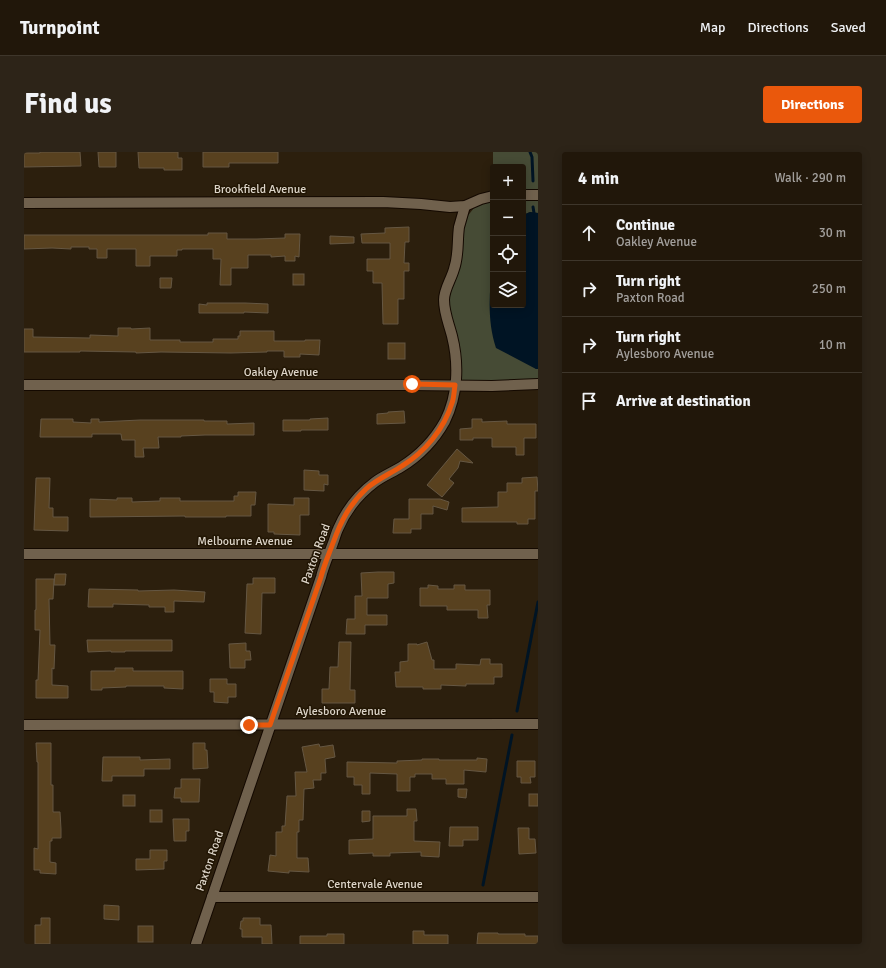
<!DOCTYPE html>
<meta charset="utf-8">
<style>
body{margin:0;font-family:Signika,sans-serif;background:#2d2418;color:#f1f3f6}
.controls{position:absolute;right:12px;top:12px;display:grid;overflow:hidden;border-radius:4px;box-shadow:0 2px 10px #0003}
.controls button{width:36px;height:36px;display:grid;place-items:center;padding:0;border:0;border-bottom:1px solid #3e362b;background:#21170a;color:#f1f3f6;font:20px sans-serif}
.stop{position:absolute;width:12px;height:12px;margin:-9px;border:3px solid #ea580c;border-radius:50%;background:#fff}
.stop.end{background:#ea580c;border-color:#fff;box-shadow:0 1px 4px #0008}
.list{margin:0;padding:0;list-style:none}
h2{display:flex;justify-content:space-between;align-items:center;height:52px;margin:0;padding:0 16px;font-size:17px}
h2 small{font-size:13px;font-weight:400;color:#a29f9c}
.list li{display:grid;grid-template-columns:26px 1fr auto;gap:12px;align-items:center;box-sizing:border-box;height:56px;padding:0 16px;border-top:1px solid #3e362b}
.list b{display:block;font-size:15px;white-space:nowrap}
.list p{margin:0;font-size:13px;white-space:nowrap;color:#a29f9c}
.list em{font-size:13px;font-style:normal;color:#a29f9c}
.icon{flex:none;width:22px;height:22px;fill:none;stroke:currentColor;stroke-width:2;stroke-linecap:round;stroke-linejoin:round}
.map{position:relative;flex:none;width:514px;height:792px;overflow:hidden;border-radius:4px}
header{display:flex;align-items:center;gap:24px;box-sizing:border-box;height:56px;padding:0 20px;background:#21170a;border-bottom:1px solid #3e362b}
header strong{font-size:19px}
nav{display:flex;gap:22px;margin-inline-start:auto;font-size:14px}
.intro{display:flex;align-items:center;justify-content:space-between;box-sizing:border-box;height:96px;padding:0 24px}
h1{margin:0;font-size:28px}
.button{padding:10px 18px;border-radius:4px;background:#ea580c;color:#fff;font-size:14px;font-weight:700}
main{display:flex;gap:24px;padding:0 24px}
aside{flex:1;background:#21170a;border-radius:4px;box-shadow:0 2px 10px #0003}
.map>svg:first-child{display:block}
</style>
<header>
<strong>Turnpoint</strong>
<nav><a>Map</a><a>Directions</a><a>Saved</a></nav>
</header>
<div class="intro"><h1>Find us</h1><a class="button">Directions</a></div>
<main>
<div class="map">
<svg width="514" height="792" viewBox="0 0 514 792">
<rect width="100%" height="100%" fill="#2c1f0d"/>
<!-- green -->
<g fill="#464b35">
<polygon points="469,0 514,0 514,61 506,60 499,63 499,15 469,15"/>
<polygon points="469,44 469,112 466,130 466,154 512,217 514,217 514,232 431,233 421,157 435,75 457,47"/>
</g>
<!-- water -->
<path fill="#001424" d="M506 60 514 61V217H512L472 196C463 169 465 139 469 112V153H499V63Z"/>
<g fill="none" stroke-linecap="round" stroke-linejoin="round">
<!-- stream -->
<g stroke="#001424" stroke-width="3">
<polyline points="506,0 508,5 509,29"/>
<polyline points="509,55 510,61"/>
<polyline points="493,559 514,450"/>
<polyline points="459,733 488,583"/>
</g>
</g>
<!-- building -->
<g fill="#58411f" stroke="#655743">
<polygon points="16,0 56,0 57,14 0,15 0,1 16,1"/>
<polygon points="74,0 92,0 92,15 75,15"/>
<polygon points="114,0 154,0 154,6 158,6 158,18 140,18 140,16 115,16"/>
<polygon points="179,0 254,0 254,11 205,11 205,15 179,15"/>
<polygon points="385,75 385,90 381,90 380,111 385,111 385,119 380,119 380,147 374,147 374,172 359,172 358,131 349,131 349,119 343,119 343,107 366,107 366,91 338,91 337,82 361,81 361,76"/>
<polygon points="184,81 203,81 203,87 233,87 261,86 261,82 276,82 275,105 271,104 271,109 261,109 261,104 247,105 247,103 224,103 224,116 207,116 207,133 196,133 197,107 189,107 189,97 158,97 158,98 153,98 153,104 126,104 126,114 112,114 112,97 83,97 83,106 73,106 73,97 65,97 65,95 47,95 47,97 28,96 0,97 0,83 184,83"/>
<polygon points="306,84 330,85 330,91 306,92"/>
<rect x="269" y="122" width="11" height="11"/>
<polygon points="136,126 148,126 147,136 136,136"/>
<polygon points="183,151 221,151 244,152 244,161 220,160 220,161 175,161 175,152 183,153"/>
<polygon points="94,176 107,176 107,177 126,176 126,188 156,188 156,190 189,190 189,187 214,187 214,184 216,184 216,179 250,179 250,189 281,189 281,188 296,188 295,203 276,202 276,205 260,205 260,199 243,199 243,200 207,201 137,200 112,201 112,200 56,199 56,200 0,200 0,177 9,177 9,185 66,186 66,183 94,184"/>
<rect x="364" y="191" width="17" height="16"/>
<polygon points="380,259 381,271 353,272 353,262 364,261 364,260"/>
<polygon points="304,266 304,278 277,278 277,279 259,279 259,268 286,268 286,267"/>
<polygon points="17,267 49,267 49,270 67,271 67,267 75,267 75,270 116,268 180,268 180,269 203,269 203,272 230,271 230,283 181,283 157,284 157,285 134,285 135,296 119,296 120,305 111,305 111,288 98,288 97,282 68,282 68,285 16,285"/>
<polygon points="448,267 458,267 458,270 483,269 483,272 512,272 512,286 500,286 500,303 492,303 492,295 468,295 468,286 449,286 449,288 436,288 436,277 448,276"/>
<polygon points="433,297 449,311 436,309 434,316 425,327 430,331 418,345 403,333"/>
<polygon points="280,318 295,319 295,323 304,323 304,333 300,332 300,339 280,338"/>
<polygon points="513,325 514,339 511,339 511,367 504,367 504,372 493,372 493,370 438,370 438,356 474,355 474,340 483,340 483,331 498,331 498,326"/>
<polygon points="12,326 26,326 25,356 29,356 29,365 44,365 44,379 10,378"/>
<polygon points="214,340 232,340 231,353 227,353 227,364 202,364 202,365 161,365 161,364 66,365 66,347 93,348 93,346 108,346 108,350 136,349 136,346 156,346 156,349 210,349 210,344 214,344"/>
<polygon points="270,346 285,346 285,363 276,363 276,383 250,382 250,380 244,380 244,352 270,353"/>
<polygon points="385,347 416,347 425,350 423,358 409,354 409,362 397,362 397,377 387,377 387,381 369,381 370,367 385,367"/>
<polygon points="354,420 370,420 370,431 364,432 364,446 343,446 343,463 363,463 363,473 341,473 341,482 322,482 323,467 331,467 331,444 338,444 337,421"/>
<polygon points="31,422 42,422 41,433 30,433"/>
<polygon points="229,426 251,426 251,441 238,441 237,482 221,481 223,432 229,432"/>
<polygon points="12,427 30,427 29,447 25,447 26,493 31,493 30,517 28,516 28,533 44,534 44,546 12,546 12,528 14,528 16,478 11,478 11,458 12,458"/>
<polygon points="404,433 414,434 414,437 430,437 430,433 441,433 441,438 466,438 466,453 463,453 464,466 454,466 454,458 423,458 423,454 396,454 396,436 404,436"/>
<polygon points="65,437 114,438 114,439 150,438 181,440 180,450 150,449 150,460 141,460 141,455 125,455 125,453 89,452 89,455 64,455"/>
<polygon points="63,488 148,488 148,499 101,499 101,500 87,500 87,499 64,500"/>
<polygon points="315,490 327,490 326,538 331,538 331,551 298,551 298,537 305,537 306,515 314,515"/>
<polygon points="403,490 408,508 410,508 410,517 432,517 432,512 456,513 457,507 466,507 466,512 478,512 478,525 470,525 470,532 442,532 442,534 417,533 417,537 399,537 399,535 372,535 371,520 376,520 376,510 384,509 384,492 393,492 393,493"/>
<polygon points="222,491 222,499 226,499 227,508 221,508 221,516 206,516 205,492"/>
<polygon points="91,516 109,516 109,519 159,519 159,537 140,536 140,534 102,534 102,535 78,536 78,538 67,538 67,519 91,519"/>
<polygon points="186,527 203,527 203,532 212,532 212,545 204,545 204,551 190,550 190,540 186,540"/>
<polygon points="12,591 27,591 27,633 29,633 29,660 36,660 37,677 37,686 28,686 28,689 26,689 26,710 32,711 32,722 16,721 16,718 10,718 10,696 14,697 14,610 13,610"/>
<polygon points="169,591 181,591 181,598 183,598 184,616 169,617"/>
<polygon points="295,592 296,595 309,593 311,605 301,607 302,621 297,621 297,628 289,628 290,636 280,637 279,668 275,668 275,680 273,680 273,706 284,706 285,720 265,719 265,721 244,719 246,703 252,704 252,680 258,680 258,674 261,674 263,644 272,644 271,620 283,620 278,595"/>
<polygon points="79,605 116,605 116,608 146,607 146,617 120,617 120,624 88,624 88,629 78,629"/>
<polygon points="453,606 463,607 462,620 440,618 440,632 422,632 422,627 408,627 408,622 391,622 391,625 386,625 386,639 373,639 373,622 346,621 346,642 338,642 338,633 330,633 330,625 323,625 323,610 373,611 373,609 398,608 398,607 415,607 415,608 453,608"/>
<polygon points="493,609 511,609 511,625 506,625 507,631 497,631 497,625 493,625"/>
<polygon points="157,627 176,627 175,650 157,650 157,646 150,646 151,636 157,636"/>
<polygon points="434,637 443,637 442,646 434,645"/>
<rect x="505" y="642" width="9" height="12"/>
<rect x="99" y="643" width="12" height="11"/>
<polygon points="383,657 392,657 393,669 390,669 390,689 416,690 415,705 397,704 397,700 366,701 366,704 349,704 349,701 325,702 325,688 349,687 349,664 383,664"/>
<rect x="126" y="658" width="12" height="12"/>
<polygon points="338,659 346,659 346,669 338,670"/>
<polygon points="149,667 165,667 165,679 162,679 162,689 150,689"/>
<polygon points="426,675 454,675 454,688 439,688 439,694 425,694"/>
<polygon points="494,676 505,676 505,687 511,687 512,701 495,702"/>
<polygon points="126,698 143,698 143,709 140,709 140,717 112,718 112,707 126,707"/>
<polygon points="80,753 95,754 95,768 80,767"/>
<polygon points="17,766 26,766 26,792 11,792 11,773 17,773"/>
<polygon points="219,766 236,766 236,773 247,773 248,792 238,792 238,785 218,785 218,777 216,777 217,769 219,769"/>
<rect x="114" y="774" width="15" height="16"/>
<polygon points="389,779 400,779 400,783 424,783 424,792 389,792"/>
<polygon points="454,781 474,781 474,782 501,782 501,784 514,784 514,792 453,792"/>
<polygon points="303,782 320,782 320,792 276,792 276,784 303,784"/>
</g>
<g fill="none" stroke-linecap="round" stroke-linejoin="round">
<!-- street casing -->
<g stroke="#140900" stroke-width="12">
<g id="street">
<polyline points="499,43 514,43"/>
<polyline points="0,51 359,50 397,52 426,55 441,54 457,47 469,44"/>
<polyline points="0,233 388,233 468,234 514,232"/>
<polyline points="0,402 514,402"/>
<polyline points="0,573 514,572"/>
<polyline points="188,745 514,745"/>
<path d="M172 792 297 425C300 413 305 402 309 391 311 386 312 381 314 377 322 358 335 342 351 330 359 324 369 320 377 315 395 304 411 287 421 269 434 243 435 212 428 184 425 172 420 161 420 148 420 137 427 128 430 117 435 103 433 89 435 75 437 68 439 61 441 54"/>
</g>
</g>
<!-- street -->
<use href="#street" stroke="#70614d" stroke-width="10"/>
</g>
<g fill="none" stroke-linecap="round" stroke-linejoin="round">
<!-- route -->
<path stroke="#ea580c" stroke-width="5" d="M225 573H246L297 425C300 413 305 402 309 391 317 369 325 353 342 337 353 327 366 322 378 314 401 300 420 277 428 251 430 246 430 239 431 233L388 232"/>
</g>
<g text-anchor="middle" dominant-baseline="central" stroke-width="3" stroke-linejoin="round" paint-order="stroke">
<!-- street labels -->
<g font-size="12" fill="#ddd5c9" stroke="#221604">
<text x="236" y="37">Brookfield Avenue</text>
<text x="257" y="220">Oakley Avenue</text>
<text x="221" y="389">Melbourne Avenue</text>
<text transform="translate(292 402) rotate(-70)">Paxton Road</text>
<text x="317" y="559">Aylesboro Avenue</text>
<text transform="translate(186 709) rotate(-71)">Paxton Road</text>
<text x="351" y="732">Centervale Avenue</text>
</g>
</g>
</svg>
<div class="controls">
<button>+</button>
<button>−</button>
<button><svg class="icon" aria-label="locate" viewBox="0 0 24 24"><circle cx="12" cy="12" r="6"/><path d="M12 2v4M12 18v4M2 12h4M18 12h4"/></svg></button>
<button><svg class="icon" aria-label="layers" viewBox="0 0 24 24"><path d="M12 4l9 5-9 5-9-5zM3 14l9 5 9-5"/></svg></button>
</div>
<div class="stop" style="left:388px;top:232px"></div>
<div class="stop end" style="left:225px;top:573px"></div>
</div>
<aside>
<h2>4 min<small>Walk · 290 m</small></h2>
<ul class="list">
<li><svg class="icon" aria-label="ahead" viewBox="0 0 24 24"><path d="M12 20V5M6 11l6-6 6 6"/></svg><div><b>Continue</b><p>Oakley Avenue</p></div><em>30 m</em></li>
<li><svg class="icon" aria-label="right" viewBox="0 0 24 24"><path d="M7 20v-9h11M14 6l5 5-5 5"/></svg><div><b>Turn right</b><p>Paxton Road</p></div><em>250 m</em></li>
<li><svg class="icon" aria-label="right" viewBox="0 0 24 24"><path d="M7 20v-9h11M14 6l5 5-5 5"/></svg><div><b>Turn right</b><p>Aylesboro Avenue</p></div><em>10 m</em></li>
<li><svg class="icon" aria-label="arrive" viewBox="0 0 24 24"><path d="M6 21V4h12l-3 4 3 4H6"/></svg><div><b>Arrive at destination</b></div></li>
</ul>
</aside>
</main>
